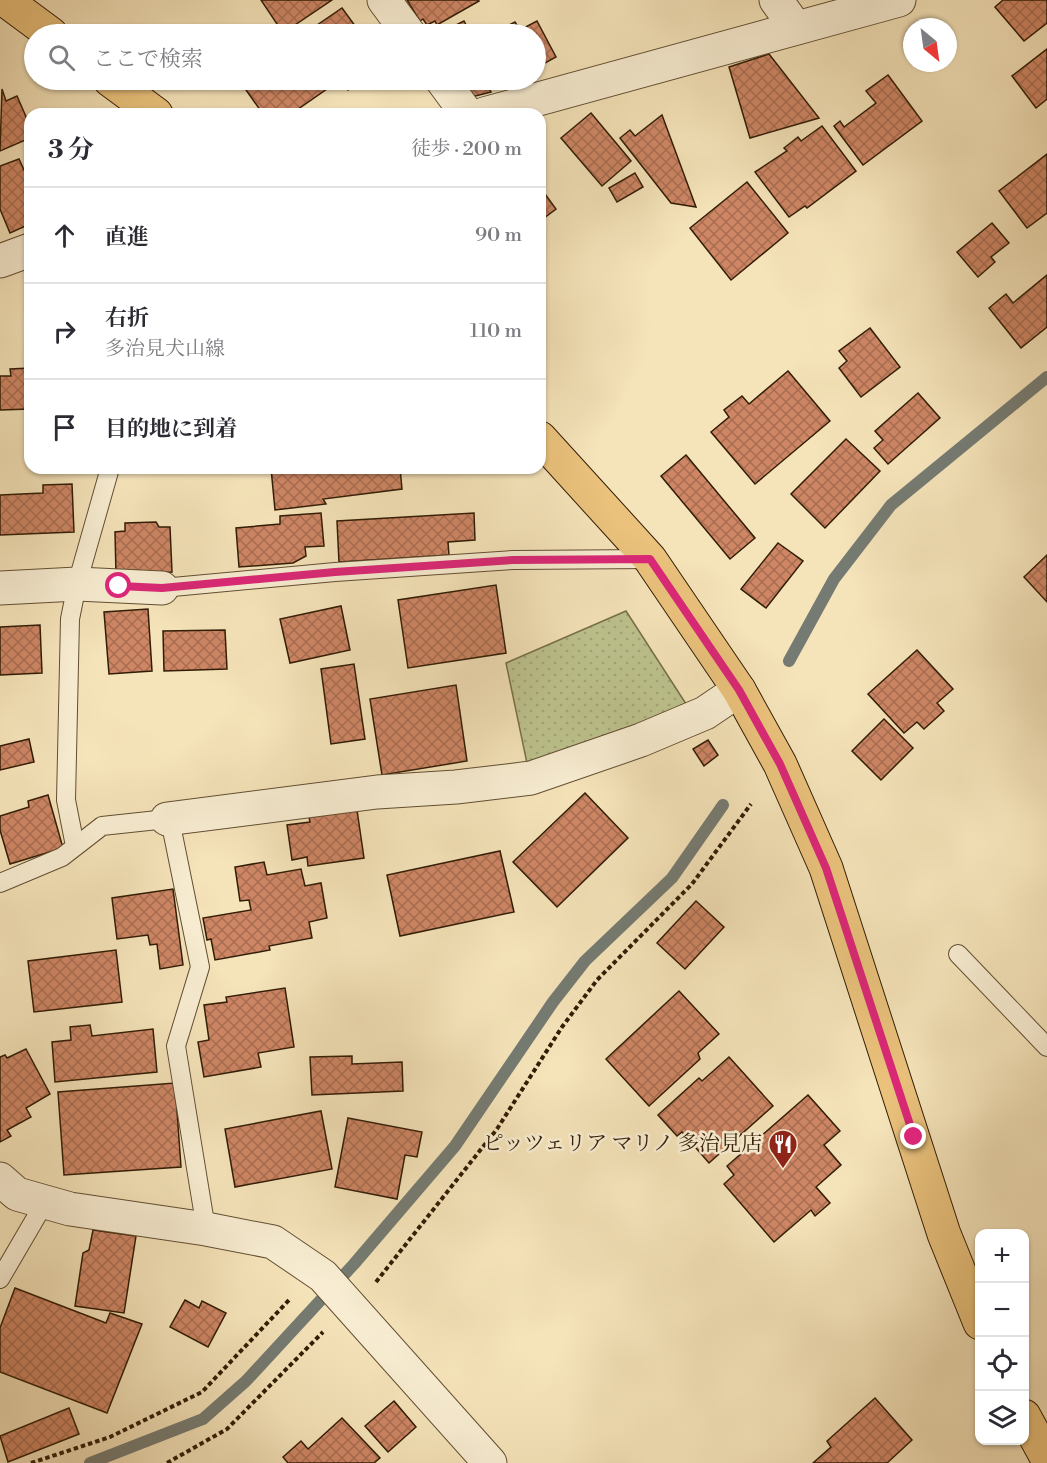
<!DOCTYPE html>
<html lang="ja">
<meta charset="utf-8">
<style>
body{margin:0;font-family:"Libre Bodoni","Noto Serif JP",serif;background:#f7f7f7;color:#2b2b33}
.controls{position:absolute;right:18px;bottom:18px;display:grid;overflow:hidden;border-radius:12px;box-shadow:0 2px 4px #0004}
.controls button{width:54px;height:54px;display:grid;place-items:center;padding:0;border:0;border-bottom:2px solid #e1e1e2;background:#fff;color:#2b2b33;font:30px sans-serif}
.compass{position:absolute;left:903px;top:18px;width:54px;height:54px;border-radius:50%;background:#fff;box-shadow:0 2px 4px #0004;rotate:151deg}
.stop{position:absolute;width:18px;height:18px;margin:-14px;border:4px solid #db2777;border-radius:50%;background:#fff}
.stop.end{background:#db2777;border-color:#fff;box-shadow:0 2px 6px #0008}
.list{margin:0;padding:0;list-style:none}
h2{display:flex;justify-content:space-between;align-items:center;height:78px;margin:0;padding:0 24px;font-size:26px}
h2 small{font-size:20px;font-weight:400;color:#7c7c81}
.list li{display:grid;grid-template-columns:39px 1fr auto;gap:18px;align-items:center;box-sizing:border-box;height:96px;padding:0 24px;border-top:2px solid #e1e1e2}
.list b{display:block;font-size:22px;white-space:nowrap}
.list p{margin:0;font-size:20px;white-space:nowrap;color:#7c7c81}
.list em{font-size:20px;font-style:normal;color:#7c7c81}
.icon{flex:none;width:33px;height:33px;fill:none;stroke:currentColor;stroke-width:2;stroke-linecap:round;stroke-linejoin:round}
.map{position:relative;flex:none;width:1047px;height:1463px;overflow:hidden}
.search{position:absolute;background:#fff;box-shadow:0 2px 4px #0004;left:24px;top:24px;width:522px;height:66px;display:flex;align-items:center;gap:15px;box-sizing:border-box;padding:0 21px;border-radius:33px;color:#7c7c81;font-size:22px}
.panel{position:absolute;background:#fff;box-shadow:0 2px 4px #0004;left:24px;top:108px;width:522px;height:366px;border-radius:18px}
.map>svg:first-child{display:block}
</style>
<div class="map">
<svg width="1047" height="1463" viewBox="0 0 1047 1463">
<defs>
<pattern id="green-dots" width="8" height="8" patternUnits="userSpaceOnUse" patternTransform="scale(1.5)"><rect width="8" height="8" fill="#bdc38e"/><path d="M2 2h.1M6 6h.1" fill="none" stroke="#a3a779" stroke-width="1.8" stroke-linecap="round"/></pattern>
<pattern id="building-cross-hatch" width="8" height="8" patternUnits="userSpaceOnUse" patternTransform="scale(1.5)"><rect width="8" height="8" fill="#ce8665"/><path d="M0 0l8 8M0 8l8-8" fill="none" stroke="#a86d51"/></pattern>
</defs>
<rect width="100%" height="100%" fill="#f5e3b9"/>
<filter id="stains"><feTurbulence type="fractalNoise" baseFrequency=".00333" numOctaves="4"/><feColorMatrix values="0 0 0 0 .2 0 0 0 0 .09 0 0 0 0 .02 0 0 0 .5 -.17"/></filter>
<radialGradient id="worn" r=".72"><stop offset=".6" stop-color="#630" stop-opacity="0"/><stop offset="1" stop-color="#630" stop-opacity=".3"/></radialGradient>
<!-- green -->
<polygon fill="url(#green-dots)" stroke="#77704a" stroke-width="1.5" points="626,611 688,707 528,768 506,663"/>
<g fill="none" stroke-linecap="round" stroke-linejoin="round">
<!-- stream -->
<g stroke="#757b72" stroke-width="12">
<polyline points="789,661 834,579 891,505 1047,377"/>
<polyline points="90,1463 203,1419 246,1381 354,1264 455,1146 553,1002 585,961 672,878 723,805"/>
</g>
</g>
<!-- building -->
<g fill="url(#building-cross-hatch)" stroke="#311c05" stroke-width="1.5">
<polygon points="261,0 332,0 283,33"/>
<polygon points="407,0 478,0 479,1 437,25 435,21 427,25 423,19 420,21"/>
<polygon points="1003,0 1047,0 1047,23 1024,41 995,7"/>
<polygon points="342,8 361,34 304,34"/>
<polygon points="464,21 471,34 438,34"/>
<polygon points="537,21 556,57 536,68 536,34 491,34 515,22 520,30"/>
<polygon points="1047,49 1047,99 1036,108 1012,76"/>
<polygon points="769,54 819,118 750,138 729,67"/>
<polygon points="888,75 922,121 863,165 834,126 840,121 844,127 876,103 866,91"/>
<polygon points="239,80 363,80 348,90 340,80 291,114 263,114"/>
<polygon points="451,80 501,80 488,87 491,92 464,99"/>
<polygon points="2,89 6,101 17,96 30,126 30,138 0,151"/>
<polygon points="591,113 631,161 602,186 561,138"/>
<polygon points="662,115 696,207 671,203 620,138 630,130 635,136"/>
<polygon points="822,126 856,171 807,208 805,206 789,217 755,172 787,151 784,148 798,137 801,141"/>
<polygon points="1047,154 1047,213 1027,228 999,191"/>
<polygon points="19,159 25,172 30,170 30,224 10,233 0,209 0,166"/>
<polygon points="635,173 643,187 617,202 609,188"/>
<polygon points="747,182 788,233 731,280 690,228"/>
<polygon points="540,187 556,209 540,221"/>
<polygon points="992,223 1009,243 991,257 995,262 978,277 957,252"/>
<polygon points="1047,275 1047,327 1021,348 989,308 1006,294 1013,303"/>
<polygon points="870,328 900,367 861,397 839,368 847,361 839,351"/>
<polygon points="30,368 30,409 0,410 0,376 11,376 10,369"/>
<polygon points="788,371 830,421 755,484 711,432 729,417 724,410 742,396 749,404"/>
<polygon points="918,393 940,418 888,464 874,448 883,440 875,431"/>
<polygon points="846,439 880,471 825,528 791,494"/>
<polygon points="686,455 755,538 730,559 661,476"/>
<polygon points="271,468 400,468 402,489 323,499 326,504 275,510"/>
<polygon points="72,484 74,532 0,535 0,495 43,493 43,485"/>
<polygon points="321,513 324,546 305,547 306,556 293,563 239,567 236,528 280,524 280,516"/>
<polygon points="474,513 475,540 448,542 449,555 339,562 337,521"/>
<polygon points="156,522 159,527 170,527 172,572 116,575 115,532 125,531 125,523"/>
<polygon points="778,543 803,561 766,608 741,589"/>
<polygon points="1047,555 1047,602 1024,577"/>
<polygon points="496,585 506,653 408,668 398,600"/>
<polygon points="341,606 350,650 290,663 280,619"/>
<polygon points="148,609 152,671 109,674 104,612"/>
<polygon points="40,625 42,673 0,675 0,627"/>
<polygon points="225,630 227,669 164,671 163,631"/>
<polygon points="917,650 953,689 937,703 944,711 924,729 917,722 904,733 868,694"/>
<polygon points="354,664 365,739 331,744 321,669"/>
<polygon points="456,685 467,761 382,775 370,699"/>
<polygon points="884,719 913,748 881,780 852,751"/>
<polygon points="29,739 34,762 0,770 0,746"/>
<polygon points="708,740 718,755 704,766 693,749"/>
<polygon points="585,793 628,838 557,907 513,862"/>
<polygon points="48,795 63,848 10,864 0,830 0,816 29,807 28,801"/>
<polygon points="357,810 364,858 308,866 307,857 292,860 287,825 310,822 309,817"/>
<polygon points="500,851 514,912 400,936 387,875"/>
<polygon points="264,862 267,875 301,869 305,886 321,883 327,918 309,922 312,938 269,946 270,950 215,960 211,939 207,940 203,918 251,910 249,900 240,901 235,867"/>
<polygon points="173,889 183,965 160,969 157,944 150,945 148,935 117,939 112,898"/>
<polygon points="696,901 724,927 685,969 657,943"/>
<polygon points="116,950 122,1002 34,1012 28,961"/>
<polygon points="285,988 294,1047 258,1053 261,1067 204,1077 198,1042 209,1040 204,1005 227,1002 226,997"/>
<polygon points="679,991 719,1034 698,1053 700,1059 649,1106 606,1059"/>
<polygon points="90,1025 92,1036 153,1029 157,1072 55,1082 52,1042 71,1040 70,1027"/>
<polygon points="26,1049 50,1094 26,1108 31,1117 7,1130 11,1136 0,1142 0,1057 5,1055 7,1058"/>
<polygon points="352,1056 352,1064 402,1062 403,1091 312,1095 310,1057"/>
<polygon points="729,1057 773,1106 709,1163 682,1132 677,1136 658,1115 699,1078 702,1081"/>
<polygon points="175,1083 181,1167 64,1175 58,1092"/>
<polygon points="808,1095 840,1131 824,1145 841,1165 816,1187 830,1203 815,1216 811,1210 774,1242 724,1184 734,1175 727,1166"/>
<polygon points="321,1111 332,1169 235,1187 225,1129"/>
<polygon points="348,1118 422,1132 417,1157 405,1155 397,1199 335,1187"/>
<polygon points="93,1230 136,1236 124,1313 75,1306 83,1253 89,1250"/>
<polygon points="15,1288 106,1323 110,1313 142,1324 107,1413 0,1372 0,1328"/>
<polygon points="185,1300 199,1308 202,1301 226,1313 208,1347 170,1327"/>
<polygon points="875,1398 912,1440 887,1463 813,1463 831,1447 827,1441"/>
<polygon points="394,1401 416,1427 388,1452 365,1426"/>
<polygon points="69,1408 79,1434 8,1462 0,1436"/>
<polygon points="342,1418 380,1458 374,1463 288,1463 283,1457 301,1441 308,1449"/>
</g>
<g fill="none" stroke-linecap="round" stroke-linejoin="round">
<!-- service casing -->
<g stroke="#624e32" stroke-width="20">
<g id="service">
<polyline points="162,588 335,572 513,560 650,559"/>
<polyline points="75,846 66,800 70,619 77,584 110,468"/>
<polyline points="0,883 62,857 102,826 167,819 171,825 200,967 176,1046 206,1229"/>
<polyline points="958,954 1047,1047"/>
<polyline points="0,1279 45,1202"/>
</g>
</g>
<!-- minor casing -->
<g stroke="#624e32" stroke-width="35">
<g id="minor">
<polyline points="384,0 409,34"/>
<polyline points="776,0 796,28"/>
<polyline points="442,80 467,114"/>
<polyline points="484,114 899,0"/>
<polyline points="0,261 30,250"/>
<polyline points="0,588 77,584 162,588"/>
<polyline points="167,819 377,792 456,787 531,778 641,740 705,713 739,690"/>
<polyline points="0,1179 17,1194 70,1209 206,1229 273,1242 323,1276 490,1463"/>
</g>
</g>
<!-- primary casing -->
<g stroke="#311c05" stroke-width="35">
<g id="primary">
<polyline points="5,0 51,34"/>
<polyline points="110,80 156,114"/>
<polyline points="540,438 650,559 739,690 780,764 826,868 944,1234 980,1323"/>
<polyline points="1024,1416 1047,1458"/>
</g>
</g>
<!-- path -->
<g stroke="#311c05" stroke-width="4" stroke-dasharray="4.5 3" stroke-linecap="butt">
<polyline points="376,1282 497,1129 562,1027 597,980 692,884 751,804"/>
<polyline points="31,1463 110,1437 202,1392 290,1299"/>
<polyline points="167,1463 227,1429 323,1332"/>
</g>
<!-- service -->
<use href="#service" stroke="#f8edd2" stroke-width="18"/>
<!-- minor -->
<use href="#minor" stroke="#f8edd2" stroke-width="33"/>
<!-- primary -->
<use href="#primary" stroke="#eac27c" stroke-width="33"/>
</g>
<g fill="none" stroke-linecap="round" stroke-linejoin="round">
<!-- route -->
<polyline stroke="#db2777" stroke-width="8" points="119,586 162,588 335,572 513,560 650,559 739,690 780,764 826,868 914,1137"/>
</g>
<!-- icons -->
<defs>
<g id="restaurant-pin" transform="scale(1.5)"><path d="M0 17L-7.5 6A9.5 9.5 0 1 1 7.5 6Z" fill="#8f2418" stroke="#f8edd2"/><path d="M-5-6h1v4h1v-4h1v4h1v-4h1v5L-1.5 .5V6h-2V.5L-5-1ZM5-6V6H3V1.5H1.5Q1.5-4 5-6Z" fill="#fff"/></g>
</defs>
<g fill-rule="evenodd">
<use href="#restaurant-pin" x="783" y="1144"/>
</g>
<g text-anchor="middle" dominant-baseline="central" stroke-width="5" stroke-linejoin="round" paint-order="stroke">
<!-- poi labels -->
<g font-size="21" fill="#311c05" stroke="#f8edd2" text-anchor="end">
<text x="762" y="1144">ピッツェリア マリノ 多治見店</text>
</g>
</g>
<rect width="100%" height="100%" filter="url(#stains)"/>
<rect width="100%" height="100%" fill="url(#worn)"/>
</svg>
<div class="controls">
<button>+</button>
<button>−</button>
<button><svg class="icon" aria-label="locate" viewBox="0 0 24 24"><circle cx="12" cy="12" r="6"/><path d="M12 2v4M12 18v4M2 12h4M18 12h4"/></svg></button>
<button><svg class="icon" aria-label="layers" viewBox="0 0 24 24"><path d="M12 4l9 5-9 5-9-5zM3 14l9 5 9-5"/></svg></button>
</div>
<svg class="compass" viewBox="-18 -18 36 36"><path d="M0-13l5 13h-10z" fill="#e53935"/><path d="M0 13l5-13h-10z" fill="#7c7c81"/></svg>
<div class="stop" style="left:119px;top:586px"></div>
<div class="stop end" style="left:914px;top:1137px"></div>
<div class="search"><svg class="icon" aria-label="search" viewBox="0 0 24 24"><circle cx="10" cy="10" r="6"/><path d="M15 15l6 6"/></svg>ここで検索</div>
<section class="panel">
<h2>3 分<small>徒歩 · 200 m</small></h2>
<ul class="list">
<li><svg class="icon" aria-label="ahead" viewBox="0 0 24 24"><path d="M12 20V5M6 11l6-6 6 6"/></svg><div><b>直進</b></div><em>90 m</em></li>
<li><svg class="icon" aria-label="right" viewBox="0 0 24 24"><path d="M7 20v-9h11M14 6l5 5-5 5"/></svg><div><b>右折</b><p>多治見犬山線</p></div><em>110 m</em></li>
<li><svg class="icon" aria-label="arrive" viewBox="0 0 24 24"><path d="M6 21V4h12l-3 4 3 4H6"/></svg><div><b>目的地に到着</b></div></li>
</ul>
</section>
</div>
